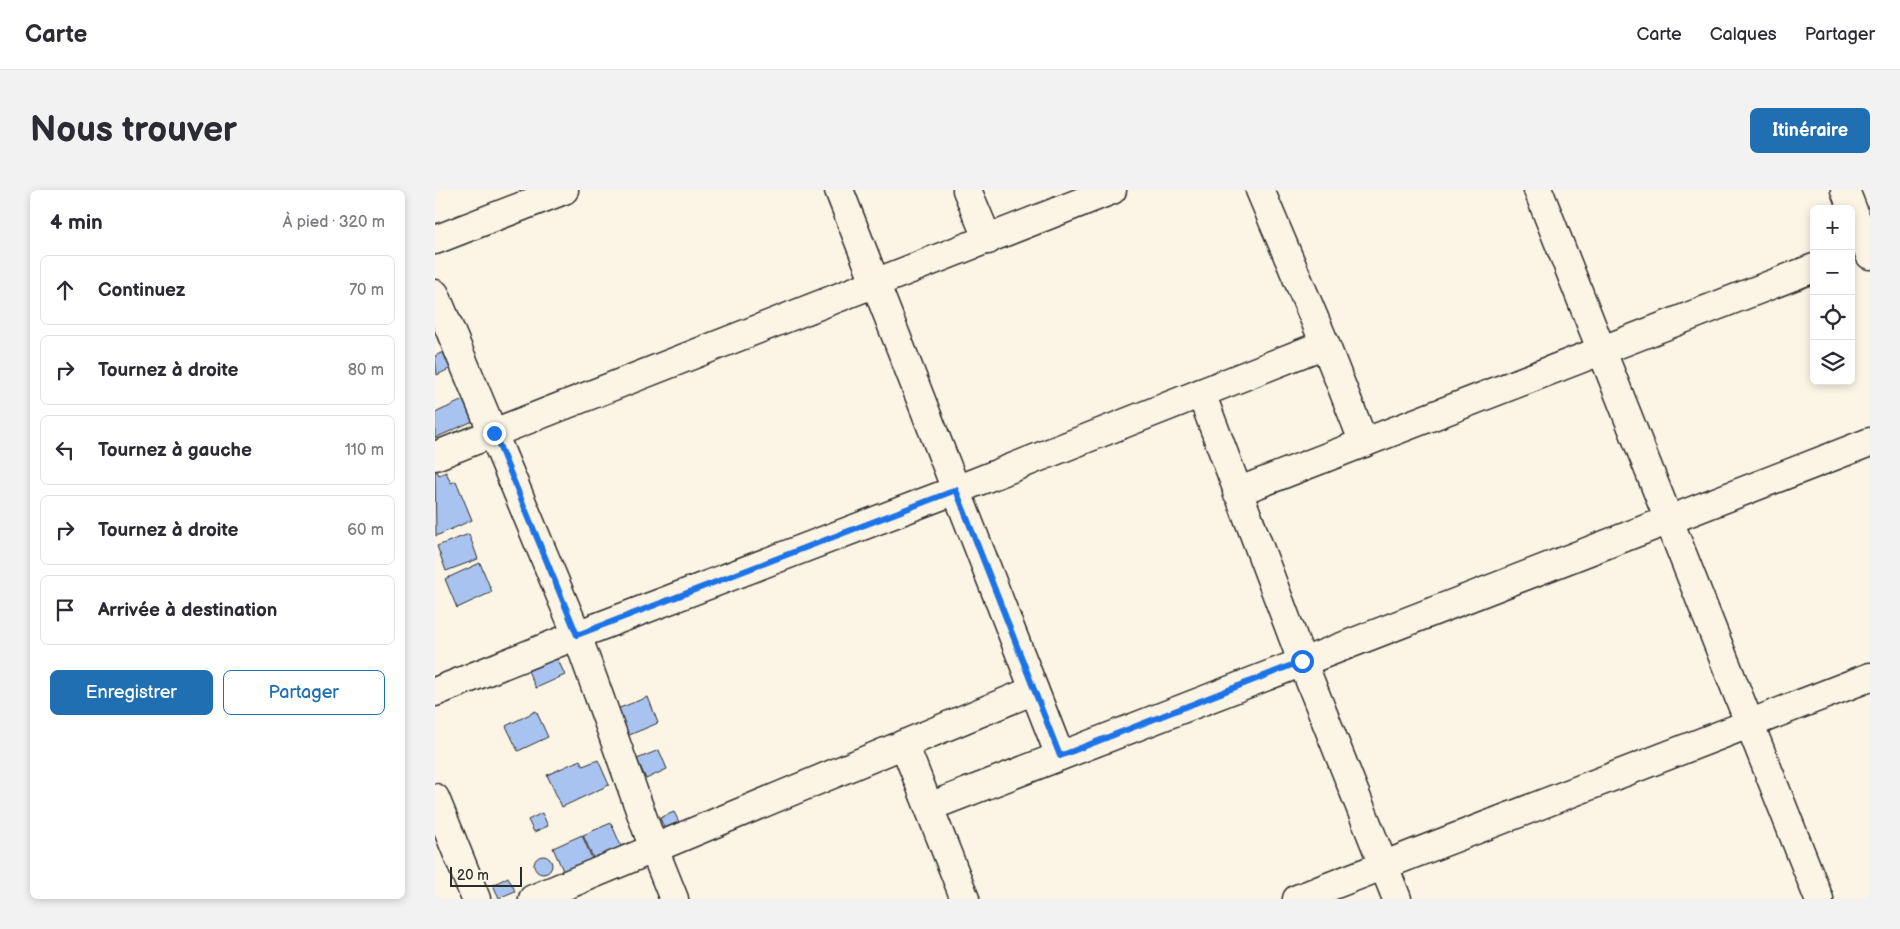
<!DOCTYPE html>
<html lang="fr">
<meta charset="utf-8">
<style>
body{margin:0;font-family:"Balsamiq Sans",sans-serif;background:#f2f2f3;color:#2b2b33}
.controls{position:absolute;right:15px;top:15px;display:grid;overflow:hidden;border-radius:8px;box-shadow:0 2px 8px #0003}
.controls button{width:45px;height:45px;display:grid;place-items:center;padding:0;border:0;border-bottom:1px solid #e1e1e2;background:#fff;color:#2b2b33;font:25px sans-serif}
.scale{position:absolute;left:15px;bottom:12px;width:72px;box-sizing:border-box;padding-left:5px;border:2px solid #2b2b2b;border-top:0;font-size:14px;line-height:18px;white-space:nowrap;color:#2b2b2b;-webkit-text-stroke:4px #fcf5e5;paint-order:stroke}
.stop{position:absolute;width:15px;height:15px;margin:-11px;border:4px solid #1a73e8;border-radius:50%;background:#fff}
.stop.end{background:#1a73e8;border-color:#fff;box-shadow:0 1px 5px #0008}
.list{margin:0;padding:0;list-style:none}
h2{display:flex;justify-content:space-between;align-items:center;height:65px;margin:0;padding:0 20px;font-size:21px}
h2 small{font-size:16px;font-weight:400;color:#7c7c81}
.list li{display:grid;grid-template-columns:32px 1fr auto;gap:15px;align-items:center;box-sizing:border-box;height:70px;margin:0 10px 10px;padding:0 10px;border:1px solid #e1e1e2;border-radius:8px}
.list b{display:block;font-size:19px;white-space:nowrap}
.list em{font-size:16px;font-style:normal;color:#7c7c81}
.actions{display:flex;gap:10px;padding:15px 20px}
.actions a{flex:1;padding:11px 0;border:1px solid #1f6fb2;border-radius:8px;text-align:center;font-size:18px;color:#1f6fb2}
.actions .main{background:#1f6fb2;color:#fff}
.icon{flex:none;width:28px;height:28px;fill:none;stroke:currentColor;stroke-width:2;stroke-linecap:round;stroke-linejoin:round}
.map{position:relative;flex:none;width:1435px;height:709px;overflow:hidden;border-radius:8px}
header{display:flex;align-items:center;gap:30px;box-sizing:border-box;height:70px;padding:0 25px;background:#fff;border-bottom:1px solid #e1e1e2}
header strong{font-size:24px}
nav{display:flex;gap:28px;margin-inline-start:auto;font-size:18px}
.intro{display:flex;align-items:center;justify-content:space-between;box-sizing:border-box;height:120px;padding:0 30px}
h1{margin:0;font-size:35px}
.button{padding:12px 22px;border-radius:8px;background:#1f6fb2;color:#fff;font-size:18px;font-weight:700}
main{display:flex;gap:30px;padding:0 30px}
aside{flex:1;background:#fff;border-radius:8px;box-shadow:0 2px 8px #0003}
.map>svg:first-child{display:block}
</style>
<header>
<strong>Carte</strong>
<nav><a>Carte</a><a>Calques</a><a>Partager</a></nav>
</header>
<div class="intro"><h1>Nous trouver</h1><a class="button">Itinéraire</a></div>
<main>
<aside>
<h2>4 min<small>À pied · 320 m</small></h2>
<ul class="list">
<li><svg class="icon" aria-label="ahead" viewBox="0 0 24 24"><path d="M12 20V5M6 11l6-6 6 6"/></svg><div><b>Continuez</b></div><em>70 m</em></li>
<li><svg class="icon" aria-label="right" viewBox="0 0 24 24"><path d="M7 20v-9h11M14 6l5 5-5 5"/></svg><div><b>Tournez à droite</b></div><em>80 m</em></li>
<li><svg class="icon" aria-label="left" viewBox="0 0 24 24"><path d="M17 20v-9H6M10 6l-5 5 5 5"/></svg><div><b>Tournez à gauche</b></div><em>110 m</em></li>
<li><svg class="icon" aria-label="right" viewBox="0 0 24 24"><path d="M7 20v-9h11M14 6l5 5-5 5"/></svg><div><b>Tournez à droite</b></div><em>60 m</em></li>
<li><svg class="icon" aria-label="arrive" viewBox="0 0 24 24"><path d="M6 21V4h12l-3 4 3 4H6"/></svg><div><b>Arrivée à destination</b></div></li>
</ul>
<div class="actions"><a class="main">Enregistrer</a><a>Partager</a></div>
</aside>
<div class="map">
<svg width="1435" height="709" viewBox="0 0 1435 709">
<rect width="100%" height="100%" fill="#fcf5e5"/>
<filter id="ink" filterUnits="userSpaceOnUse"><feTurbulence type="fractalNoise" baseFrequency=".02" numOctaves="2"/><feDisplacementMap in="SourceGraphic" scale="10" xChannelSelector="R" yChannelSelector="G"/><feConvolveMatrix kernelMatrix="1 2 1 2 8 2 1 2 1" color-interpolation-filters="sRGB"/></filter>
<g filter="url(#ink)">
<!-- building -->
<g fill="#a9c3f0" stroke="#2b2b2b">
<polygon points="8,162 16,178 2,185 0,166"/>
<polygon points="28,210 38,231 0,248 0,223"/>
<polygon points="0,277 4,285 11,282 16,293 21,291 37,330 1,346"/>
<polygon points="34,344 43,369 11,381 2,356"/>
<polygon points="45,373 57,402 22,418 10,389"/>
<polygon points="122,468 130,485 101,498 93,481"/>
<polygon points="213,507 223,533 192,546 182,519"/>
<polygon points="101,521 113,547 83,561 71,536"/>
<polygon points="224,560 232,579 211,589 202,569"/>
<polygon points="145,570 148,576 163,570 174,595 127,617 112,585"/>
<polygon points="239,622 244,632 229,638 225,628"/>
<polygon points="107,623 113,636 99,642 93,630"/>
<polygon points="176,633 187,658 159,670 148,645"/>
<polygon points="147,645 158,671 129,683 118,658"/>
<circle cx="108" cy="675" r="9"/>
<polygon points="73,687 80,701 64,708 58,695"/>
</g>
<g fill="none" stroke-linecap="round" stroke-linejoin="round">
<!-- minor casing -->
<g stroke="#2b2b2b" stroke-width="31">
<g id="minor">
<polyline points="404,0 625,566"/>
<polyline points="532,0 553,50"/>
<polyline points="825,0 890,154 929,253"/>
<polyline points="1103,0 1384,709"/>
<polyline points="1410,0 1435,65"/>
<polyline points="0,50 129,0"/>
<polyline points="0,104 142,445 219,659 239,709"/>
<polyline points="766,203 867,471 962,709"/>
<polyline points="0,266 677,0"/>
<polyline points="802,302 1379,78"/>
<polyline points="0,502 142,445 521,300 890,154"/>
<polyline points="469,554 530,709"/>
<polyline points="0,608 41,709"/>
<polyline points="494,617 1435,252"/>
<polyline points="98,709 599,500"/>
<polyline points="862,709 1435,487"/>
</g>
</g>
<!-- minor -->
<use href="#minor" stroke="#fcf5e5" stroke-width="28"/>
</g>
</g>
<g fill="none" stroke-linecap="round" stroke-linejoin="round" filter="url(#ink)">
<!-- route -->
<polyline stroke="#1a73e8" stroke-width="6" points="59,243 142,445 521,300 625,566 867,471"/>
</g>
</svg>
<div class="controls">
<button>+</button>
<button>−</button>
<button><svg class="icon" aria-label="locate" viewBox="0 0 24 24"><circle cx="12" cy="12" r="6"/><path d="M12 2v4M12 18v4M2 12h4M18 12h4"/></svg></button>
<button><svg class="icon" aria-label="layers" viewBox="0 0 24 24"><path d="M12 4l9 5-9 5-9-5zM3 14l9 5 9-5"/></svg></button>
</div>
<div class="scale">20 m</div>
<div class="stop" style="left:867px;top:471px"></div>
<div class="stop end" style="left:59px;top:243px"></div>
</div>
</main>
